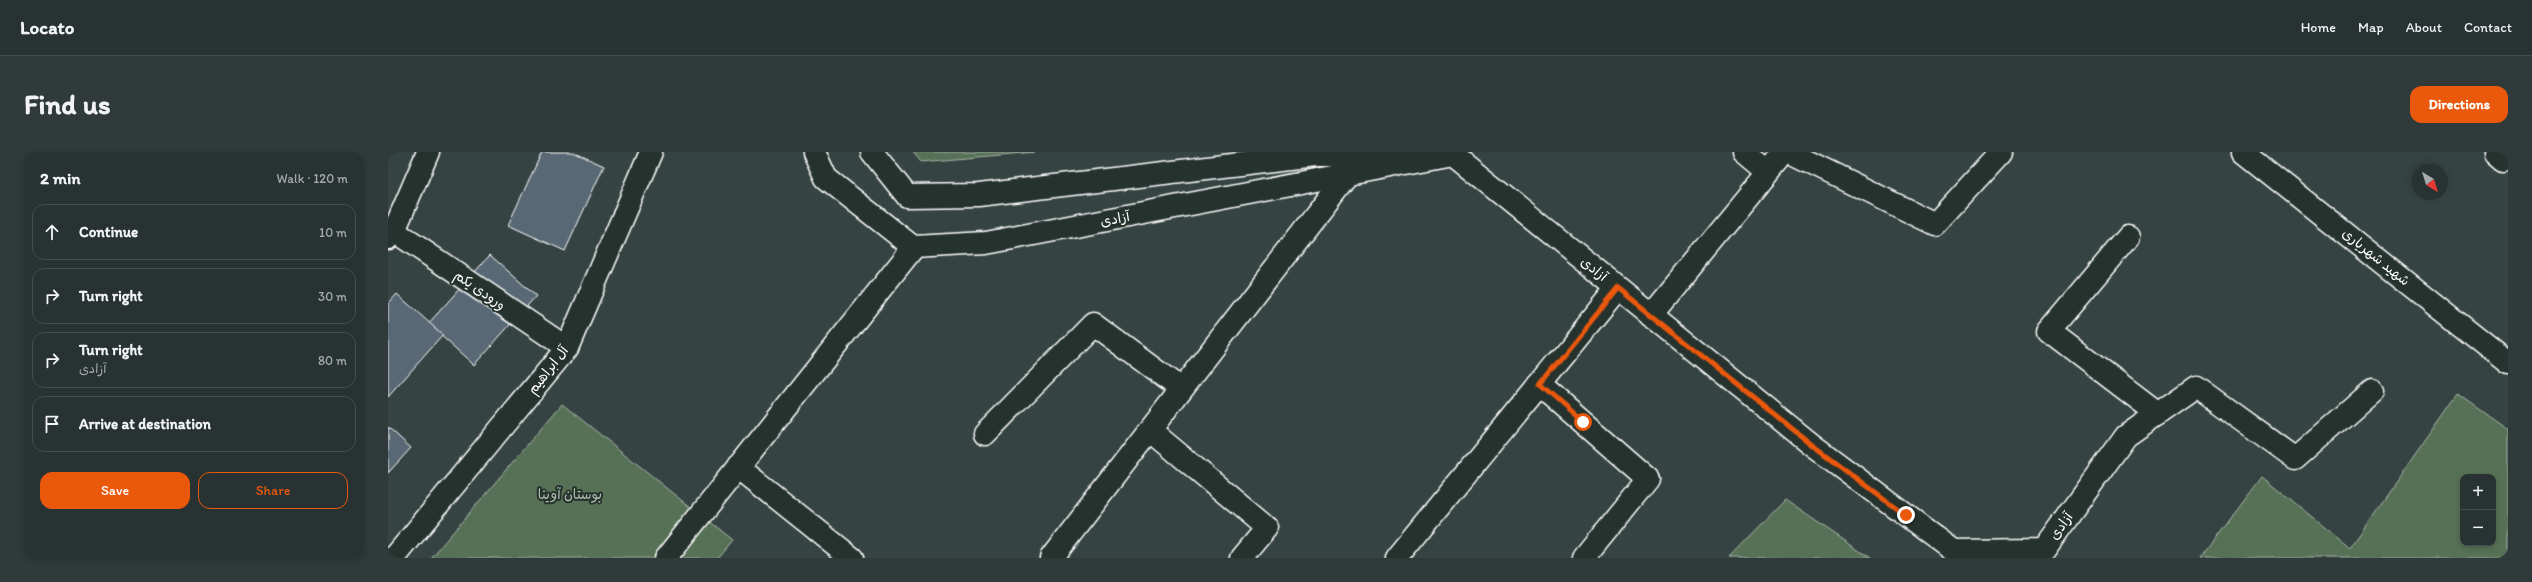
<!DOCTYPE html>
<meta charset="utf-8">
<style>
body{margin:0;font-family:Itim,"Playpen Sans Arabic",sans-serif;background:#303a3a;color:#f1f3f6}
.controls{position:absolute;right:12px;bottom:12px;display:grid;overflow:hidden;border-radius:8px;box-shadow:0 2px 6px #0003}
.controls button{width:36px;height:36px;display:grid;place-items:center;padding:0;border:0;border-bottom:1px solid #444d4d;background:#283232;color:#f1f3f6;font:20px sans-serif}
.compass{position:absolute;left:2024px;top:12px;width:36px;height:36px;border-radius:50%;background:#283232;box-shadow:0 2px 6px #0003;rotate:142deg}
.stop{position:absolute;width:12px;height:12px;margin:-9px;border:3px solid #ea580c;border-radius:50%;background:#fff}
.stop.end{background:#ea580c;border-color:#fff;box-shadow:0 1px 4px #0008}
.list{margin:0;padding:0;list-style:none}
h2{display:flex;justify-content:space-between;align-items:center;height:52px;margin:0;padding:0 16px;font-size:17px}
h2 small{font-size:13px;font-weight:400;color:#a5aaac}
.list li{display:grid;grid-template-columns:26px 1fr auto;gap:12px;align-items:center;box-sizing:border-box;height:56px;margin:0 8px 8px;padding:0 8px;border:1px solid #444d4d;border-radius:12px}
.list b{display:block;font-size:15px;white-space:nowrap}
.list p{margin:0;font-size:13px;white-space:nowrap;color:#a5aaac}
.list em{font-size:13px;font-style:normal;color:#a5aaac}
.actions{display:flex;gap:8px;padding:12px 16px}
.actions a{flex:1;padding:9px 0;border:1px solid #ea580c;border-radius:12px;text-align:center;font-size:14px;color:#ea580c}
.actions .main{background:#ea580c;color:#fff}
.icon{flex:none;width:22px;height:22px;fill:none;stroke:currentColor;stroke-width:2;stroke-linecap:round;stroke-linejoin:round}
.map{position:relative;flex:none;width:2120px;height:406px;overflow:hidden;border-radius:12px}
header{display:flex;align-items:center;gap:24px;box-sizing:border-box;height:56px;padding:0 20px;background:#283232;border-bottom:1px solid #444d4d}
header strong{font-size:19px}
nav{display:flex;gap:22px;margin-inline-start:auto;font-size:14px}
.intro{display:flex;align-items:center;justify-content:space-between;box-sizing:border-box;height:96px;padding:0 24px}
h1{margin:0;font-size:28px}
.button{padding:10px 18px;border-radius:12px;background:#ea580c;color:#fff;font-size:14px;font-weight:700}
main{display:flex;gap:24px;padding:0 24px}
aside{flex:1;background:#283232;border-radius:12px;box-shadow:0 2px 6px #0003}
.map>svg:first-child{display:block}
</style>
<header>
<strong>Locato</strong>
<nav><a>Home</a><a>Map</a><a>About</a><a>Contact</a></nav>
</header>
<div class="intro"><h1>Find us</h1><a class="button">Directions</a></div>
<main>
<aside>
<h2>2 min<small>Walk · 120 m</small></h2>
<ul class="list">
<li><svg class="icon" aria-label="ahead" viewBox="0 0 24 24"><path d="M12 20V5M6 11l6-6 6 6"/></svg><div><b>Continue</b></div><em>10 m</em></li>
<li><svg class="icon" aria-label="right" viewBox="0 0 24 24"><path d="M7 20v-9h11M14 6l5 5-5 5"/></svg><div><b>Turn right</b></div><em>30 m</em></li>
<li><svg class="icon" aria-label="right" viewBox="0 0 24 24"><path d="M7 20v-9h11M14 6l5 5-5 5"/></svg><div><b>Turn right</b><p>آزادی</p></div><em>80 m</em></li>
<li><svg class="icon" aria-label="arrive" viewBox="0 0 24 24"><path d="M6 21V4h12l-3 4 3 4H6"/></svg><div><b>Arrive at destination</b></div></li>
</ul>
<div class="actions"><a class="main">Save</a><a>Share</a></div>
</aside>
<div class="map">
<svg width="2120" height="406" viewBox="0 0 2120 406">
<rect width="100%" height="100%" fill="#354342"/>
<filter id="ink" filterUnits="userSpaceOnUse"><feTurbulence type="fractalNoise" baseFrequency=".025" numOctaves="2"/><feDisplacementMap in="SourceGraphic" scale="8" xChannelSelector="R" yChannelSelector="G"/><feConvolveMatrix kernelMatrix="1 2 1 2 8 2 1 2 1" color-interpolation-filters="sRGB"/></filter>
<g filter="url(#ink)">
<!-- green -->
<g fill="#577157" stroke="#abb8ab" fill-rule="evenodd">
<polygon points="525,0 647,0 533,10"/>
<path d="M2070 242 2120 277V406H1812L1874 324 1962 396ZM2075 325H2105V391H2075Z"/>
<polygon points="174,252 344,388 329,406 43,406"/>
<polygon points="1397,348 1482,406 1341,406"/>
</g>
<!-- building -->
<g fill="#586874" stroke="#fff">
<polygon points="154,0 185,0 216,14 177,99 120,73"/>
<polygon points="102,103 148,144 86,213 40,172"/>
<polygon points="9,142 55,183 0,245 0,152"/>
<polygon points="0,275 23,296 0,321"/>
</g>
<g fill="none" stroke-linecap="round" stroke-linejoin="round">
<!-- minor casing -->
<g stroke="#fff" stroke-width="25">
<g id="minor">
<polyline points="426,0 438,26 525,95 598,91 1065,2 1423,292 1566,399 1656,398 1738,284 1808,235 1907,307 1984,239"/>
<polyline points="484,0 519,44 591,43 928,3 1011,3"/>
<polyline points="1356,0 1380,20"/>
<polyline points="1400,0 1547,72 1613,0"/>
<polyline points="1855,0 2120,211"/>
<polyline points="2107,0 2115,7 2120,1"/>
<polyline points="6,79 179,196"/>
<polyline points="1740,85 1661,179 1770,262"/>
<polyline points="0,86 6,79 40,0"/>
<polyline points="1263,163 1397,0"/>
<polyline points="1151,232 1260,327 1196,406"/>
<polyline points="762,278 879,376 854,406"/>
<polyline points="597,282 705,172 793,237"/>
<polyline points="350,315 464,406"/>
<polyline points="278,406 526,95"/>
<polyline points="663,406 959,23"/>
<polyline points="1009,406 1230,136"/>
</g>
</g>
<!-- secondary casing -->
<g stroke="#fff" stroke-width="25">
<polyline id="secondary" points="6,406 179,196 263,0"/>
</g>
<!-- minor -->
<use href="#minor" stroke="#26332d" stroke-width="22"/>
<!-- secondary -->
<use href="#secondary" stroke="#26332d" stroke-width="22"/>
</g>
</g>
<g fill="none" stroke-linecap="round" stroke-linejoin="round" filter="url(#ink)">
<!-- route -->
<polyline stroke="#ea580c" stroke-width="5" points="1195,270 1152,232 1230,136 1423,292 1518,363"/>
</g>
<g text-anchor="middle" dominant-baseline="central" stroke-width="4" stroke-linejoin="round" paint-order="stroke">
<!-- street labels -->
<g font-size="14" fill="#fff" stroke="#26332d">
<text transform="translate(727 67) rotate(-11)">آزادی</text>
<text transform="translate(1988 105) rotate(39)">شهید شهریاری</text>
<text transform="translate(1206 117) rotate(39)">آزادی</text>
<text transform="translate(92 138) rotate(34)">ورودی یکم</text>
<text transform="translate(160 218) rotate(-52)">آل ابراهیم</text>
<text transform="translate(1673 374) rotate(-54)">آزادی</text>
</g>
<!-- park labels -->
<g font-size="14" fill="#b3bfb3" stroke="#26332d">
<text x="182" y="342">بوستان آوینا</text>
</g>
</g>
</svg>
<div class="controls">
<button>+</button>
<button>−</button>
</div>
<svg class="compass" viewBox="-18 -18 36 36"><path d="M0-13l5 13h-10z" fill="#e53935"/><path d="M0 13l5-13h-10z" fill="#a5aaac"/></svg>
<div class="stop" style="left:1195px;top:270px"></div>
<div class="stop end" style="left:1518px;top:363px"></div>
</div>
</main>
